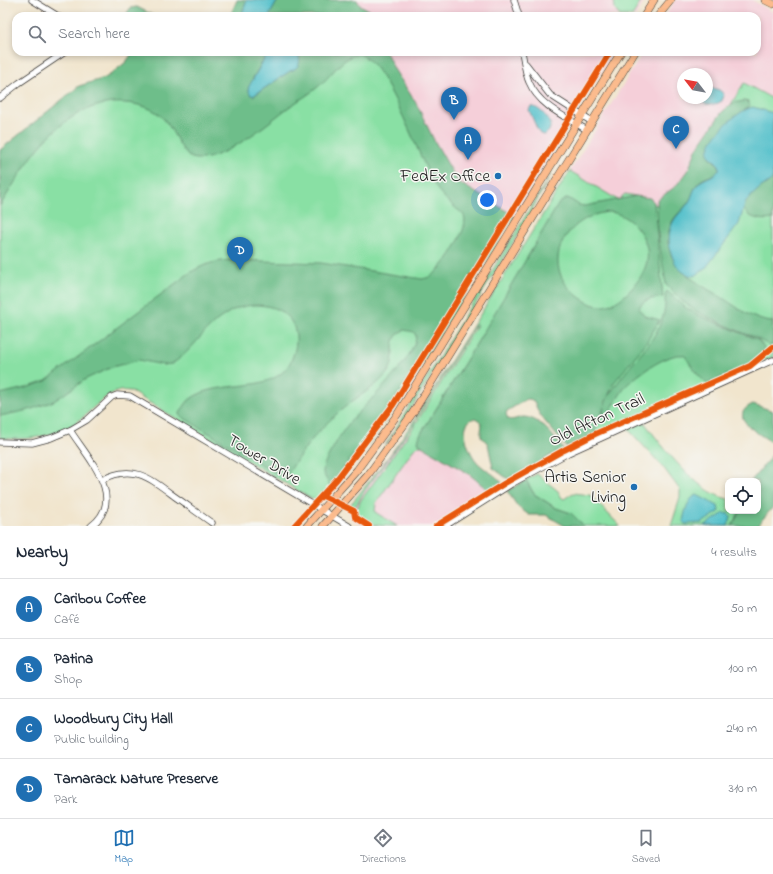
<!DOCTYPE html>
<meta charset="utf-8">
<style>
body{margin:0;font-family:"Indie Flower",sans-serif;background:#f6f6f7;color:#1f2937}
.controls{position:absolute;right:12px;bottom:12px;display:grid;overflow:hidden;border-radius:8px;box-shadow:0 2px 6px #0003}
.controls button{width:36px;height:36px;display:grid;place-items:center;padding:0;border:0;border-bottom:1px solid #e0e1e3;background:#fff;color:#1f2937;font:20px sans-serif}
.compass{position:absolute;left:677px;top:68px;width:36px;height:36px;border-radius:50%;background:#fff;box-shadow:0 2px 6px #0003;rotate:301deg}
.you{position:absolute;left:487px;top:200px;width:14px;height:14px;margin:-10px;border:3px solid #fff;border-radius:50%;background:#1a73e8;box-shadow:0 0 0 6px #1a73e833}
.badge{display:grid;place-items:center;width:26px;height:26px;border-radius:50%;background:#1f6fb2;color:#fff;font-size:13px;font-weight:700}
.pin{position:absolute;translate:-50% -33px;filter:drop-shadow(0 1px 2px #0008)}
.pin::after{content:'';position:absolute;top:21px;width:14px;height:12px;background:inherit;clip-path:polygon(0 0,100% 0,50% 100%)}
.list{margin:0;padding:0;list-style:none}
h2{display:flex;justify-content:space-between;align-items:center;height:52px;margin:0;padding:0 16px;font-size:17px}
h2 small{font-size:13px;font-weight:400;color:#747a83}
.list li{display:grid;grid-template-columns:26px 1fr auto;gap:12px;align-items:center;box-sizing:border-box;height:60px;padding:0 16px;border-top:1px solid #e0e1e3}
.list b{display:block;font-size:15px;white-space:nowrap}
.list p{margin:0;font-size:13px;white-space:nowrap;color:#747a83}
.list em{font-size:13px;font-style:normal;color:#747a83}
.icon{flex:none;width:22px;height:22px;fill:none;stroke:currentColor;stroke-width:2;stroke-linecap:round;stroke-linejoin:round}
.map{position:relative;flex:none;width:773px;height:526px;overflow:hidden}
.search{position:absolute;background:#fff;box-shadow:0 2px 6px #0003;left:12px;right:12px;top:12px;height:44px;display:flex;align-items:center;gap:10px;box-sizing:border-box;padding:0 14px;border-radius:12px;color:#747a83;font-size:15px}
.sheet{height:292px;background:#fff}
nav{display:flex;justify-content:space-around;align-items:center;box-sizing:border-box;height:56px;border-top:1px solid #e0e1e3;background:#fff;font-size:11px;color:#747a83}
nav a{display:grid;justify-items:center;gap:2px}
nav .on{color:#1f6fb2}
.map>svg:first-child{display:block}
</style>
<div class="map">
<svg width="773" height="526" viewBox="0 0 773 526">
<rect width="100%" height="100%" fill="#f6f6f2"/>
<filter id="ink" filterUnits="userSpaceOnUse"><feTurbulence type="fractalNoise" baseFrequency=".025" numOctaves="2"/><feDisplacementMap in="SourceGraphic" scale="8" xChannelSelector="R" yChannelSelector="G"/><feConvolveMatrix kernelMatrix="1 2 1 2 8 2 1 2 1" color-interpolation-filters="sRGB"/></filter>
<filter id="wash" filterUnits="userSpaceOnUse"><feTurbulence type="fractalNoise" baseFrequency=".012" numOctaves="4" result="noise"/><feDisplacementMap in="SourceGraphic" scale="16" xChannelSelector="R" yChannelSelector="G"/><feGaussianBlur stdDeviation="0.9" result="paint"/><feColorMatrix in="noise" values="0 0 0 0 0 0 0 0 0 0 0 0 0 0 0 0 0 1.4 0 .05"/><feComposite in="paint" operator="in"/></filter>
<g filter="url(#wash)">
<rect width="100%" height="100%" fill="#f1e5cd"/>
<!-- built -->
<g fill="#f5cfd9" fill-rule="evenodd">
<polygon points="357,0 645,0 636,16 364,16 368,10 360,5"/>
<path d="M675 0H752L773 12V100L744 83 669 206 622 202 570 171 643 52H757V16H665ZM683 74H707V98H683Z"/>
<polygon points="384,52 614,52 513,217 454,182"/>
<polygon points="406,433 498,488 438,526 364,526 353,520 349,512 351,504"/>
</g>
<!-- green -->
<g fill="#89e0a4" stroke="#527e60">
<polygon points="614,0 642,0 632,16 620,16 615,10"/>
<path d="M138 52H384L454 182 511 216H514L395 408 358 459 324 499 317 500 310 498 130 391C106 387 93 412 74 424 52 437 25 441 0 438V154L107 81Z"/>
<path d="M744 83 773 99V357L578 444 581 436 485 330 420 435 419 443 422 446H418L413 450 376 503 375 512 397 526C386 526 358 526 355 513L361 500 413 428 477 325H475L411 428 365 490 355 507 350 506 351 504 390 455 411 425 570 171 618 200 625 194 636 196 619 200 622 202 669 206Z"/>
<polygon points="551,174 524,225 409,412 380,454"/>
<path d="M644 422C663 447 696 492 728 499V511H740L732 526H671L680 498V490L663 467 628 429Z"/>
<polygon points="537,474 558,491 561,497 564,499 573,493 590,495 620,526 584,526 571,513 556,508 534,494 526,480"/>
</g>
<!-- forest -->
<g fill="#6ebe8a" stroke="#456d53" fill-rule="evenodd">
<polygon points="237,0 247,0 241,16 230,16"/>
<polygon points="278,0 357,0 360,5 371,11 370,16 269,16"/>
<polygon points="137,7 155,16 128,16 127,13 130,8"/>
<path d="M133 52H268L253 78V96L290 71 295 69 300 58 297 52H386L394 69 416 103 434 140 458 182 510 213 393 403 330 486 323 473C323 464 328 456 333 448 338 439 343 430 350 422 365 404 416 359 416 336L414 332 404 330C385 339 399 358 388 372 377 387 359 395 345 407 320 427 301 451 285 479L179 415C182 410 185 404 189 400 220 375 281 400 294 353 307 310 259 294 228 313 205 326 193 351 172 364L163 365 139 360 112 367 86 379 54 401 29 410 0 416V394L29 387 46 381 188 274C203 264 215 261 232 260L321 263 422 279C427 278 431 277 434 274 445 266 472 226 463 214 453 206 443 198 435 186 420 161 385 58 358 54 341 58 332 75 319 86 310 94 299 100 289 107 270 121 212 172 188 156 176 143 171 122 156 112 143 104 127 102 112 103 56 109 27 163 0 206V150L79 86 105 78 111 74 126 62Z"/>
<path d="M744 101 749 102V107L730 121 710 146V158L719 165V170C714 177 705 176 699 182 693 188 693 197 688 203 683 210 676 214 672 222 656 258 690 279 716 294 734 304 752 321 773 322V345L770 346 755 337 743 333 697 312 682 301 666 285 658 235 657 200 676 186 689 168 697 148 722 112 733 103Z"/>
<path d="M773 179V219C762 221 748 219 743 208 747 196 762 184 773 179Z"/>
<path d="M636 196 650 198 654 202 663 297C654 299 642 298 639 309L645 316 660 320 658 323 646 343 613 384 594 434 566 447C558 436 548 426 540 415 535 408 537 399 527 399L507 411 506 414 508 419C514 421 518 417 524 417 541 418 554 437 563 449L508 479 493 468 488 444 481 436C480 427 486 424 475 418 456 423 469 454 478 463 486 471 495 474 502 483L489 491 469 474 420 445 418 441 420 435 477 343 559 203 568 198 579 205 585 206ZM611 212C632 216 651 239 647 261 644 279 619 308 600 306 588 305 577 296 569 288 540 255 573 213 611 212Z"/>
<path d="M667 291 685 307 698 315 758 340 764 347V354L751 364 707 384 697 374 685 356C673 349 635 376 626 386 619 395 614 405 608 415L604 417C597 401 635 362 644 350 653 339 661 326 664 312 666 305 664 296 667 291Z"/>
<path d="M753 404 773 411V443C763 436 724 417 753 404Z"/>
<polygon points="773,454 773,507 757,526 732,526 740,511 758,511 758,481 751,481"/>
<polygon points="526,480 534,494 556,508 571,513 584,526 565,526 546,515 529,515 518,507 507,491"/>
</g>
<!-- water -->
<g fill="#53c0ca" stroke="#386e73">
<polygon points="247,0 278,0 269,16 241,16"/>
<path d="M268 52H297C302 61 300 68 290 71L253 96 250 94 248 88Z"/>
<path d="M707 88C715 89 721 88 724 96L722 101 714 105 705 104 698 98H707Z"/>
<path d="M531 106C540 108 547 116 551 124L549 131 545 135 540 134 538 131 529 110Z"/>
<path d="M753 107 773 113V179L760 188 746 201 739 224 705 269 695 276C673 276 665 243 671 227 674 216 683 211 689 202 692 197 693 190 697 185 703 177 713 178 719 170V165L708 154C708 137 738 110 753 107Z"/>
<path d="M697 495 718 506 719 512 702 523 685 524 683 522C684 514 688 497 697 495Z"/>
<polygon points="724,513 729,514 731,517 728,526 704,526"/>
</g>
</g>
<g filter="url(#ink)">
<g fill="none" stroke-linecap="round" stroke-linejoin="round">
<!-- minor casing -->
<g stroke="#3c3a37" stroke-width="7">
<g id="minor">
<polyline points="32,0 58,16"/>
<polyline points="514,0 519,16"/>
<path d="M522 52C524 61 525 73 529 82 539 106 566 117 587 130"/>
<polyline points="526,64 550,95 592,122"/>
<polyline points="0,98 19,83 65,52"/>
<path d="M70 430C87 457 128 499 91 526"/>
<polyline points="0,442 32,443 51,438 70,430 87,420 112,397 117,395 130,396 349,526"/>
<path d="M102 480C132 463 150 478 174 496 187 505 199 514 212 523"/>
<polyline points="445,526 513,483 568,453 773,360"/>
</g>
</g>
<!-- major casing -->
<g stroke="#3c3a37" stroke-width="8">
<g id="major">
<polyline points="765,0 773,4"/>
<polyline points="644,16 654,0"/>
<polyline points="658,16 671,0"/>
<polyline points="307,526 357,470 397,415 621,52"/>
<polyline points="323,526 368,475 412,414 635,52"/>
</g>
</g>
<!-- minor -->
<use href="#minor" stroke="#fff" stroke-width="5.5"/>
<!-- major -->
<use href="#major" stroke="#fbbb8d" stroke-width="7"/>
<!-- cycleway casing -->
<g stroke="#f6f6f2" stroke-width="8">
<g id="cycleway">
<polyline points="323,496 354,511 355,517 369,526"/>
<polyline points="294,526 337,479 393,405 610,52"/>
<polyline points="436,526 505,483 564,450 595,434 750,366 773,347"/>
</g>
</g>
<!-- cycleway -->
<use href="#cycleway" stroke="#e8590c" stroke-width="6"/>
</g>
</g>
<!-- markers -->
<g fill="#1f6fb2" stroke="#f6f6f2" stroke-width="1.5">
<circle cx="498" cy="176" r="4"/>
<circle cx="634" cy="487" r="4"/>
</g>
<g text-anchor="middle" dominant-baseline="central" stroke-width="3" stroke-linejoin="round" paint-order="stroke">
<!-- poi labels -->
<g font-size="17" fill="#1c1c1c" stroke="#f6f6f2" text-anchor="end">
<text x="490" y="176">FedEx Office</text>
<text x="626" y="477">Artis Senior<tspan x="626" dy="20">Living</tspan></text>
</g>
<!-- street labels -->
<g font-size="17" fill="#1c1c1c" stroke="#f6f6f2">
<text transform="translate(597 420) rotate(-25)">Old Afton Trail</text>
<text transform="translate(264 460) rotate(31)">Tower Drive</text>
</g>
</g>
</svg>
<div class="controls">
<button><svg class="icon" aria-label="locate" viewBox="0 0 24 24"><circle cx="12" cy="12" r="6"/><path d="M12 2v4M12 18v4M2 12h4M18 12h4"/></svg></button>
</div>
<svg class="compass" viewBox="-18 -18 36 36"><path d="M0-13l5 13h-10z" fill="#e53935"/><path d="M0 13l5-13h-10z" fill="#747a83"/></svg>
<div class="you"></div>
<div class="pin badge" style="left:468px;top:160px">A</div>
<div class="pin badge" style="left:454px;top:120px">B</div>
<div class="pin badge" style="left:676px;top:149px">C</div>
<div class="pin badge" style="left:240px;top:270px">D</div>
<div class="search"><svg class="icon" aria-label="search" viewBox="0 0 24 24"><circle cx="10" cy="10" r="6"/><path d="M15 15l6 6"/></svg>Search here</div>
</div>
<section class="sheet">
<h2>Nearby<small>4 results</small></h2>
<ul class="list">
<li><span class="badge">A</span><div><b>Caribou Coffee</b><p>Café</p></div><em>50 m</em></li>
<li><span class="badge">B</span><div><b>Patina</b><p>Shop</p></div><em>100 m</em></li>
<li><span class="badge">C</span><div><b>Woodbury City Hall</b><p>Public building</p></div><em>240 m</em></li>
<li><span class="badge">D</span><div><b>Tamarack Nature Preserve</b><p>Park</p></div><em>310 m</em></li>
</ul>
</section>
<nav>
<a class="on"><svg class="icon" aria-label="map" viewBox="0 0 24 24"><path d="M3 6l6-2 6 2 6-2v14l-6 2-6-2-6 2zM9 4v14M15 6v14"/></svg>Map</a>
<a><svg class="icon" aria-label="directions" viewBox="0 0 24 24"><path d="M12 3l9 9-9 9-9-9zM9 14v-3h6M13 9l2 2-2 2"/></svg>Directions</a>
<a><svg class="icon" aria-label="saved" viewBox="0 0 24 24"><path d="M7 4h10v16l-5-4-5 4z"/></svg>Saved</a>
</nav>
